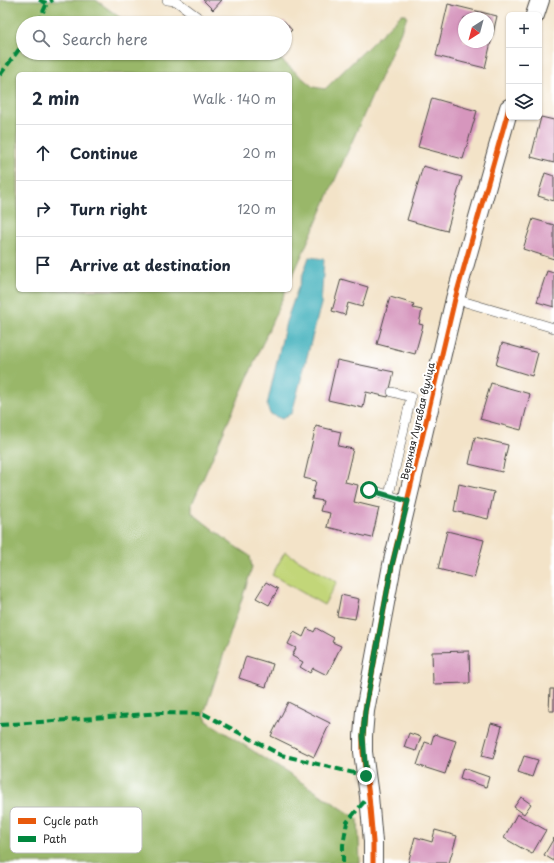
<!DOCTYPE html>
<meta charset="utf-8">
<style>
body{margin:0;font-family:"Playpen Sans",sans-serif;background:#f6f6f7;color:#1f2937}
.controls{position:absolute;right:12px;top:12px;display:grid;overflow:hidden;border-radius:6px;box-shadow:0 1px 3px #0004}
.controls button{width:36px;height:36px;display:grid;place-items:center;padding:0;border:0;border-bottom:1px solid #e0e1e3;background:#fff;color:#1f2937;font:20px sans-serif}
.compass{position:absolute;left:458px;top:12px;width:36px;height:36px;border-radius:50%;background:#fff;box-shadow:0 1px 3px #0004;rotate:216deg}
.stop{position:absolute;width:12px;height:12px;margin:-9px;border:3px solid #0b8043;border-radius:50%;background:#fff}
.stop.end{background:#0b8043;border-color:#fff;box-shadow:0 1px 4px #0008}
.list{margin:0;padding:0;list-style:none}
h2{display:flex;justify-content:space-between;align-items:center;height:52px;margin:0;padding:0 16px;font-size:17px}
h2 small{font-size:13px;font-weight:400;color:#747a83}
.list li{display:grid;grid-template-columns:26px 1fr auto;gap:12px;align-items:center;box-sizing:border-box;height:56px;padding:0 16px;border-top:1px solid #e0e1e3}
.list b{display:block;font-size:15px;white-space:nowrap}
.list em{font-size:13px;font-style:normal;color:#747a83}
.icon{flex:none;width:22px;height:22px;fill:none;stroke:currentColor;stroke-width:2;stroke-linecap:round;stroke-linejoin:round}
.map{position:relative;flex:none;width:554px;height:863px;overflow:hidden}
.search{position:absolute;background:#fff;box-shadow:0 1px 3px #0004;left:16px;top:16px;width:276px;height:44px;display:flex;align-items:center;gap:10px;box-sizing:border-box;padding:0 14px;border-radius:22px;color:#747a83;font-size:15px}
.panel{position:absolute;background:#fff;box-shadow:0 1px 3px #0004;left:16px;top:72px;width:276px;height:220px;border-radius:6px}
.map>svg:first-child{display:block}
</style>
<div class="map">
<svg width="554" height="863" viewBox="0 0 554 863">
<rect width="100%" height="100%" fill="#fff"/>
<filter id="ink" filterUnits="userSpaceOnUse"><feTurbulence type="fractalNoise" baseFrequency=".025" numOctaves="2"/><feDisplacementMap in="SourceGraphic" scale="8" xChannelSelector="R" yChannelSelector="G"/><feConvolveMatrix kernelMatrix="1 2 1 2 8 2 1 2 1" color-interpolation-filters="sRGB"/></filter>
<filter id="wash" filterUnits="userSpaceOnUse"><feTurbulence type="fractalNoise" baseFrequency=".012" numOctaves="4" result="noise"/><feDisplacementMap in="SourceGraphic" scale="16" xChannelSelector="R" yChannelSelector="G"/><feGaussianBlur stdDeviation="0.9" result="paint"/><feColorMatrix in="noise" values="0 0 0 0 0 0 0 0 0 0 0 0 0 0 0 0 0 1.4 0 .05"/><feComposite in="paint" operator="in"/></filter>
<g filter="url(#wash)">
<rect width="100%" height="100%" fill="#f3e3c8"/>
<!-- green -->
<polygon fill="#c2d679" stroke="#768052" points="285,552 337,582 324,605 272,575"/>
<!-- forest -->
<polygon fill="#99b769" stroke="#62714a" points="0,0 96,0 122,19 132,23 23,23 23,53 273,53 313,87 325,89 402,14 406,14 407,17 290,282 290,74 18,74 18,290 286,290 192,504 192,513 233,545 250,556 252,568 204,714 207,721 358,819 360,863 0,863"/>
<!-- water -->
<polygon fill="#41b0bc" stroke="#366e74" points="309,257 324,259 321,304 292,413 282,419 270,414 267,405 286,322"/>
<g id="blocks">
<!-- building -->
<g fill="#d696bd" fill-rule="evenodd">
<polygon points="203,0 222,0 213,10"/>
<path d="M448 4 497 16 485 68 436 56ZM464 18H488V42H464Z"/>
<polygon points="284,21 292,30 285,36 285,23 281,23"/>
<polygon points="432,98 477,111 463,159 418,147"/>
<polygon points="541,117 554,120 554,163 531,157"/>
<polygon points="423,166 462,177 447,231 407,220"/>
<polygon points="545,173 554,176 554,201 538,196"/>
<polygon points="533,219 554,225 554,259 523,249"/>
<polygon points="547,271 554,273 554,307 537,302"/>
<polygon points="341,279 368,287 362,307 348,303 345,315 332,311"/>
<polygon points="390,297 414,304 413,308 422,310 419,324 423,325 415,354 377,344"/>
<polygon points="502,343 538,353 532,376 496,365"/>
<polygon points="337,360 394,372 388,397 366,392 363,408 328,400"/>
<polygon points="491,383 530,394 521,430 480,419"/>
<polygon points="316,426 341,432 338,446 353,449 345,482 358,485 354,502 379,508 372,538 327,527 330,513 320,511 323,501 312,499 316,481 304,478"/>
<polygon points="475,437 508,445 502,472 469,464"/>
<polygon points="459,484 494,492 488,519 454,511"/>
<polygon points="447,531 484,540 474,578 438,569"/>
<polygon points="266,582 278,589 269,605 256,598"/>
<polygon points="341,595 359,599 355,619 337,616"/>
<polygon points="307,628 314,632 316,628 334,638 332,642 341,646 327,675 313,668 310,673 300,667 303,662 292,656 296,648 288,644 294,632 303,637"/>
<polygon points="469,651 470,683 433,684 432,652"/>
<polygon points="246,656 273,664 266,687 239,678"/>
<polygon points="550,689 554,689 554,711 549,711"/>
<polygon points="288,702 330,723 314,757 271,736"/>
<polygon points="491,723 502,726 493,759 482,756"/>
<polygon points="409,733 421,737 416,751 404,747"/>
<polygon points="434,734 456,741 445,774 417,765 425,742 431,744"/>
<polygon points="524,756 538,760 532,777 518,772"/>
<polygon points="463,768 489,777 486,787 460,778"/>
<polygon points="521,797 531,804 524,814 514,807"/>
<polygon points="517,814 546,830 532,854 504,838"/>
<polygon points="435,830 457,836 449,863 408,863 415,837 432,842"/>
<polygon points="554,838 554,861 544,855"/>
</g>
</g>
</g>
<g filter="url(#ink)">
<use href="#blocks" fill-opacity="0" stroke="#494743" stroke-width="1"/>
<g fill="none" stroke-linecap="round" stroke-linejoin="round">
<!-- service casing -->
<g stroke="#494743" stroke-width="10">
<g id="service">
<polyline points="167,0 176,1 203,21"/>
<polyline points="455,299 554,328"/>
<polyline points="369,489 407,501"/>
<polyline points="389,495 411,397 392,392"/>
</g>
</g>
<!-- minor casing -->
<g stroke="#494743" stroke-width="20">
<g id="minor">
<polyline points="535,15 540,0"/>
<polyline points="373,863 373,842 369,796 363,752 363,736 365,711 392,565 455,299 509,108"/>
</g>
</g>
<!-- service -->
<use href="#service" stroke="#fff" stroke-width="9"/>
<!-- minor -->
<use href="#minor" stroke="#fff" stroke-width="18"/>
<!-- quiet -->
<g stroke="#00873e" stroke-width="4" stroke-dasharray="8 4" stroke-linecap="butt">
<polyline points="39,0 47,3 53,0"/>
<polyline points="38,23 47,3"/>
<polyline points="0,75 23,44"/>
<polyline points="0,725 161,713 204,714 281,755 366,776"/>
<polyline points="343,863 343,845 347,822 369,796"/>
</g>
<!-- cycleway casing -->
<g stroke="#fff" stroke-width="8">
<polyline id="cycleway" points="373,863 373,842 369,796 363,752 363,736 365,711 392,565 455,299 509,108"/>
</g>
<!-- cycleway -->
<use href="#cycleway" stroke="#e8590c" stroke-width="5"/>
</g>
</g>
<g fill="none" stroke-linecap="round" stroke-linejoin="round" filter="url(#ink)">
<!-- route -->
<polyline stroke="#0b8043" stroke-width="5" points="366,776 363,736 365,711 392,565 408,501 369,490"/>
</g>
<g text-anchor="middle" dominant-baseline="central" stroke-width="4" stroke-linejoin="round" paint-order="stroke">
<!-- street labels -->
<g font-size="10" fill="#2b2b2b" stroke="#fff">
<text transform="translate(417 421) rotate(-77)">Верхняя Лугавая вуліца</text>
</g>
</g>
<!-- legend -->
<rect x="10" y="807" width="132" height="46" rx="6" fill="#fff" stroke="#bfbfbf" stroke-width="1"/>
<rect x="18" y="818" width="18" height="6" fill="#e8590c"/>
<rect x="18" y="836" width="18" height="6" fill="#00873e"/>
<g font-size="11" fill="#2b2b2b">
<text x="43" y="825">Cycle path</text>
<text x="43" y="843">Path</text>
</g>
</svg>
<div class="controls">
<button>+</button>
<button>−</button>
<button><svg class="icon" aria-label="layers" viewBox="0 0 24 24"><path d="M12 4l9 5-9 5-9-5zM3 14l9 5 9-5"/></svg></button>
</div>
<svg class="compass" viewBox="-18 -18 36 36"><path d="M0-13l5 13h-10z" fill="#e53935"/><path d="M0 13l5-13h-10z" fill="#747a83"/></svg>
<div class="stop" style="left:369px;top:490px"></div>
<div class="stop end" style="left:366px;top:776px"></div>
<div class="search"><svg class="icon" aria-label="search" viewBox="0 0 24 24"><circle cx="10" cy="10" r="6"/><path d="M15 15l6 6"/></svg>Search here</div>
<section class="panel">
<h2>2 min<small>Walk · 140 m</small></h2>
<ul class="list">
<li><svg class="icon" aria-label="ahead" viewBox="0 0 24 24"><path d="M12 20V5M6 11l6-6 6 6"/></svg><div><b>Continue</b></div><em>20 m</em></li>
<li><svg class="icon" aria-label="right" viewBox="0 0 24 24"><path d="M7 20v-9h11M14 6l5 5-5 5"/></svg><div><b>Turn right</b></div><em>120 m</em></li>
<li><svg class="icon" aria-label="arrive" viewBox="0 0 24 24"><path d="M6 21V4h12l-3 4 3 4H6"/></svg><div><b>Arrive at destination</b></div></li>
</ul>
</section>
</div>
